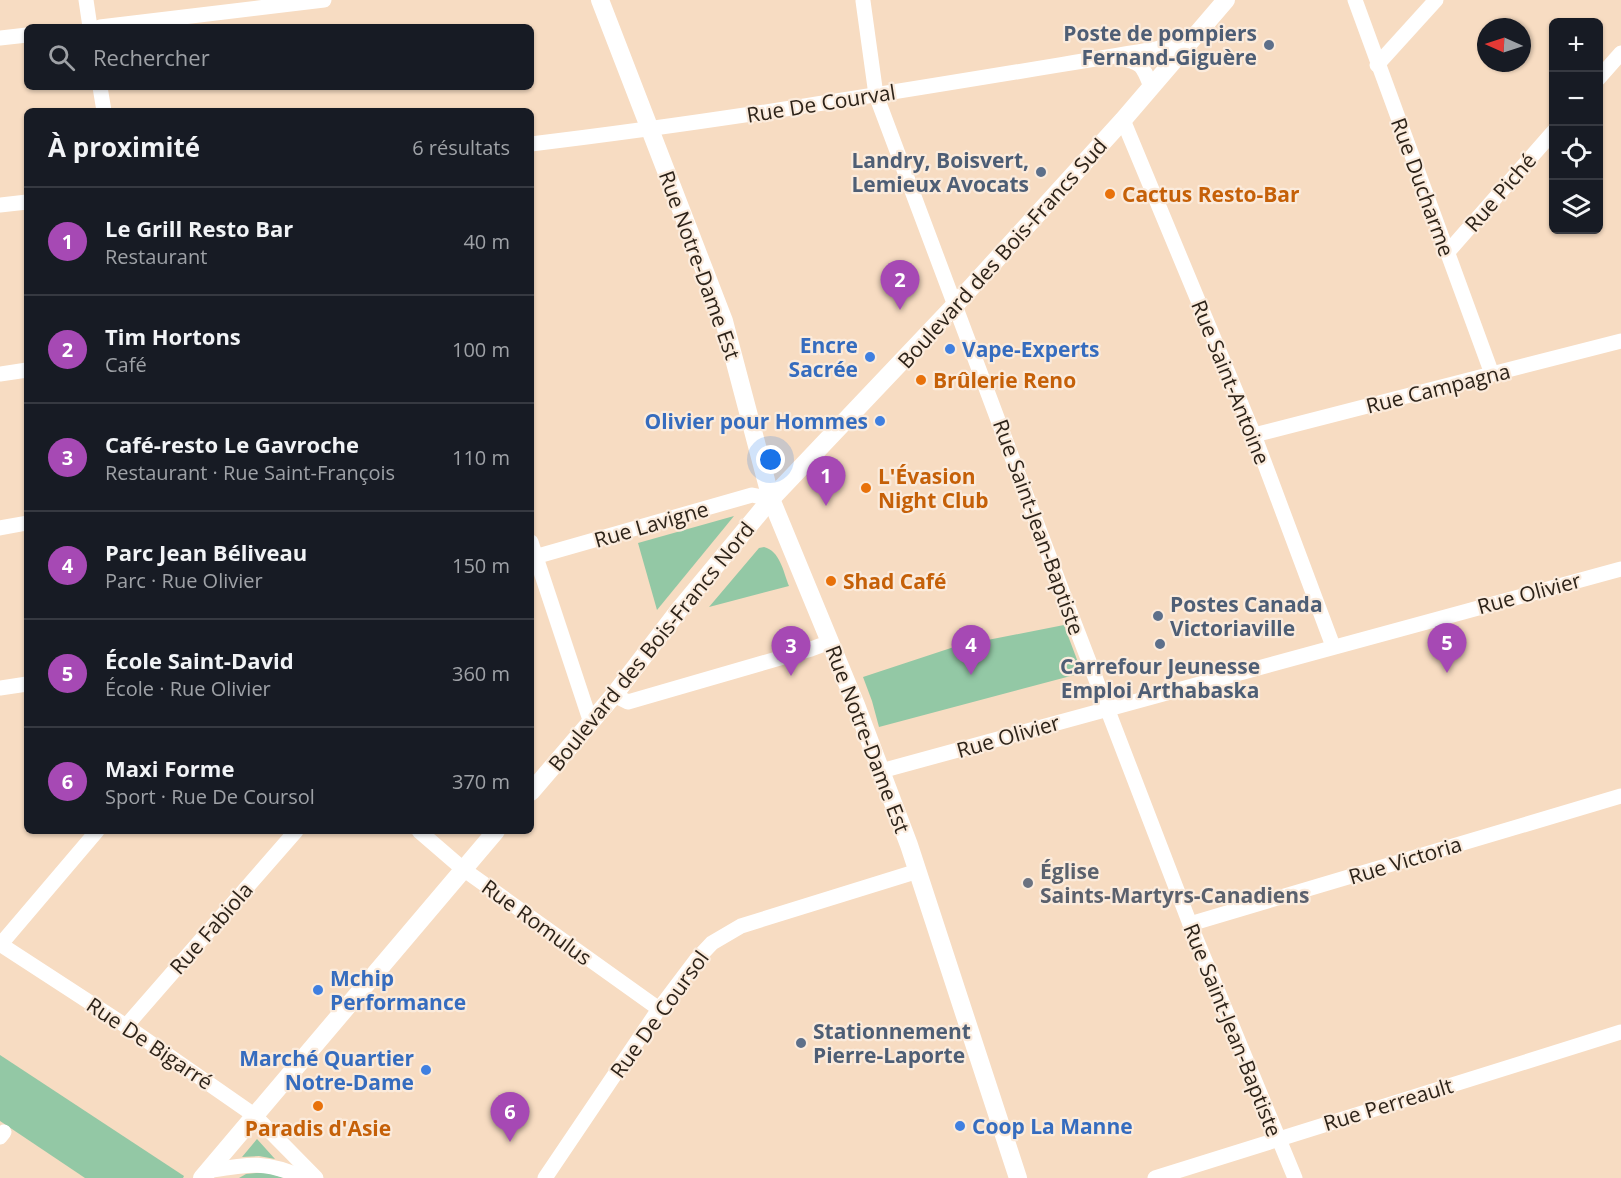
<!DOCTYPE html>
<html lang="fr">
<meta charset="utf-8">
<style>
body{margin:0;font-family:"Open Sans",sans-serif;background:#242831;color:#f1f3f6}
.controls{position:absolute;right:18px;top:18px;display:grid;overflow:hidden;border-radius:9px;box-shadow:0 2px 4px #0004}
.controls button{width:54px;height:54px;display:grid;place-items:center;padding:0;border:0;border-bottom:2px solid #363941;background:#171b24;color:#f1f3f6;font:30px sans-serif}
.compass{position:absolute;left:1477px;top:18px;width:54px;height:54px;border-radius:50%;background:#171b24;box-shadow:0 2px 4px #0004;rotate:273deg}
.you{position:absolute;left:771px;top:460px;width:21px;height:21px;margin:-15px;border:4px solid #fff;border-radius:50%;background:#1a73e8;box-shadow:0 0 0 9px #1a73e833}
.badge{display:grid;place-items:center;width:39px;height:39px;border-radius:50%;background:#a649b4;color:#fff;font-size:20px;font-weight:700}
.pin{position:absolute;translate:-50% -50px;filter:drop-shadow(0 2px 3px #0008)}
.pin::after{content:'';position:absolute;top:32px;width:21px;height:18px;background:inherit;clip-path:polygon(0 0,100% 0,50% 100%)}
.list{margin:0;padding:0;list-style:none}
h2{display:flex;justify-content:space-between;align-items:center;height:78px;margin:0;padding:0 24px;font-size:26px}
h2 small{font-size:20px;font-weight:400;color:#9ea1a6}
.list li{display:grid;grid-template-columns:39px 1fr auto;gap:18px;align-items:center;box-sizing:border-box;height:108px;padding:0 24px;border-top:2px solid #363941}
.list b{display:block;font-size:22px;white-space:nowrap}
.list p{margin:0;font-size:20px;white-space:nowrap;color:#9ea1a6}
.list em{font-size:20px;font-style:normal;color:#9ea1a6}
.icon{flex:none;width:33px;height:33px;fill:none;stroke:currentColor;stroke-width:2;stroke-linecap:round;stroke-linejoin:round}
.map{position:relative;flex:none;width:1621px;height:1178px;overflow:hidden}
.search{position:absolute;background:#171b24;box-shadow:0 2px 4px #0004;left:24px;top:24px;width:510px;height:66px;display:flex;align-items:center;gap:15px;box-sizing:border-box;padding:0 21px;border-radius:9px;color:#9ea1a6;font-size:22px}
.panel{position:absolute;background:#171b24;box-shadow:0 2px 4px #0004;left:24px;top:108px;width:510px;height:726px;border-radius:9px}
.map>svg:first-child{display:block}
</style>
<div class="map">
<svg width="1621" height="1178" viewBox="0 0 1621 1178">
<rect width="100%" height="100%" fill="#f7dcc2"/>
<!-- green -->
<g fill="#93c8a5">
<polygon points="734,516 657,610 638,543"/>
<path d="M764 547C780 551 783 571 789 586L709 607 759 548Z"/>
<polygon points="1064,625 1082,673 879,727 872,701 863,677 957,646"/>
<polygon points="0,1055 184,1176 183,1178 85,1178 0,1121"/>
<polygon points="257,1139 275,1159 259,1156 242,1157"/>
<polygon points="256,1173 269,1173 284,1178 239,1178 246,1174"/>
</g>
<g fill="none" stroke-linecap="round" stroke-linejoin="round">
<!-- minor -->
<g stroke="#fff" stroke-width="15">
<polyline points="86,0 90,27"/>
<polyline points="1355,0 1492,374"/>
<polyline points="863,1 876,95 1070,612 1190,924 1295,1178"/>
<polyline points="100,27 324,0"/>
<polyline points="0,38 27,35"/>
<path d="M1119 58C1142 62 1143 66 1151 87"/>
<polyline points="1377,65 1436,0"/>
<polyline points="1598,79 1621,53"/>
<polyline points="100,87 104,111"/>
<polyline points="1123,120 1254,435 1333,646"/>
<path d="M531 144C740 119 948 83 1156 49L1193 38"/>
<polyline points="0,205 27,202"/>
<polyline points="1447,253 1554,131"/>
<polyline points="0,374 27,370"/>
<polyline points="1254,435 1621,341"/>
<polyline points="0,528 27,523"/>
<polyline points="531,542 591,723"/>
<polyline points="531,558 752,495 771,499"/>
<polyline points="0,688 27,684"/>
<polyline points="614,695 628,702 811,649 830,642"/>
<polyline points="881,771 1621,569"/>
<polyline points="419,831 463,869 659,1009"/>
<polyline points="1190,924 1621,796"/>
<polyline points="0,944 126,1026 254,1115 316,1178"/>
<polyline points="1,944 97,831"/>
<polyline points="126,1026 296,831"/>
<polyline points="0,1137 4,1132"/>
<path d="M207 1171C248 1164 265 1160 304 1178"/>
<polyline points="545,1178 659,1009 696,960 712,943 741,926 918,871"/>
<polyline points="1155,1178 1621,1032"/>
</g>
<!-- tertiary -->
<g stroke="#fff" stroke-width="18">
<polyline points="600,0 724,321 771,499 856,705 909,845 1018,1178"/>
<polyline points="531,792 614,695 679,610 771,499 956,304 1123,120 1226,0"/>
<polyline points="202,1178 496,831"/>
</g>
</g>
<!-- markers -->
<g fill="#5c6f8a" stroke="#fbebdc" stroke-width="2">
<circle cx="1269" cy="45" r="6"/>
<circle cx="1041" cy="172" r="6"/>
<circle cx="1158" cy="616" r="6"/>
<circle cx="1160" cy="644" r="6"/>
<circle cx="801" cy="1043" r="6"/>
</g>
<g fill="#e8710a" stroke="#fbebdc" stroke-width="2">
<circle cx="1110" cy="194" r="6"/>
<circle cx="921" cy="380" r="6"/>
<circle cx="866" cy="488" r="6"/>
<circle cx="831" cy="581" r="6"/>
<circle cx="318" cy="1106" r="6"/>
</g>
<g fill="#3f7fe0" stroke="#fbebdc" stroke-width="2">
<circle cx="950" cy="349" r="6"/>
<circle cx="870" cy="357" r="6"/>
<circle cx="880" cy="421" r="6"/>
<circle cx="318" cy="990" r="6"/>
<circle cx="426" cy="1070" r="6"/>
<circle cx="960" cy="1126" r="6"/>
</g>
<circle fill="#6b7280" stroke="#fbebdc" stroke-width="2" cx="1028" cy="883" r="6"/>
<g text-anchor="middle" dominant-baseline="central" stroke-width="4.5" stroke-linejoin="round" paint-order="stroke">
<!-- service labels -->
<g font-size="21" font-weight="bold" fill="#4e5e75" stroke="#fbebdc" text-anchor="end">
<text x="1257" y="33">Poste de pompiers<tspan x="1257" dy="24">Fernand-Giguère</tspan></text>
<text x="1029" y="160">Landry, Boisvert,<tspan x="1029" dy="24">Lemieux Avocats</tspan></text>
<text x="1170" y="604" text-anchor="start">Postes Canada<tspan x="1170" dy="24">Victoriaville</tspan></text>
<text x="1160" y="666" text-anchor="middle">Carrefour Jeunesse<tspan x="1160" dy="24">Emploi Arthabaska</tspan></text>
<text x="813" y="1031" text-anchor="start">Stationnement<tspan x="813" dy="24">Pierre-Laporte</tspan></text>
</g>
<!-- street labels -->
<g font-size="21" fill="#2d2319" stroke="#fbebdc">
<text transform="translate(821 103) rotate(-9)">Rue De Courval</text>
<text transform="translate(1423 187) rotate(70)">Rue Ducharme</text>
<text transform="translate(1500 192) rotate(-49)">Rue Piché</text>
<text transform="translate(1002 253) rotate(-48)">Boulevard des Bois-Francs Sud</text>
<text transform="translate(700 265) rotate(70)">Rue Notre-Dame Est</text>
<text transform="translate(1231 382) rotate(68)">Rue Saint-Antoine</text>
<text transform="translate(1438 388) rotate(-14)">Rue Campagna</text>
<text transform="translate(651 524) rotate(-16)">Rue Lavigne</text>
<text transform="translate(1039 527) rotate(70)">Rue Saint-Jean-Baptiste</text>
<text transform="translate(1529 593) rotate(-15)">Rue Olivier</text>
<text transform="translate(651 646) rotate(-51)">Boulevard des Bois-Francs Nord</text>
<text transform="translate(1008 736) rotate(-16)">Rue Olivier</text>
<text transform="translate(868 739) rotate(69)">Rue Notre-Dame Est</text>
<text transform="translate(1405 860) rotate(-17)">Rue Victoria</text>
<text transform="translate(537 922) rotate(36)">Rue Romulus</text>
<text transform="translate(211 928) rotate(-49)">Rue Fabiola</text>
<text transform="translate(659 1014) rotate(-54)">Rue De Coursol</text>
<text transform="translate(1233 1030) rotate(68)">Rue Saint-Jean-Baptiste</text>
<text transform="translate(150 1043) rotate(34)">Rue De Bigarré</text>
<text transform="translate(1388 1104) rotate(-17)">Rue Perreault</text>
</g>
<!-- food labels -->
<g font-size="21" font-weight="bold" fill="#c56008" stroke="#fbebdc" text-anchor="start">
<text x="1122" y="194">Cactus Resto-Bar</text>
<text x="933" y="380">Brûlerie Reno</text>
<text x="878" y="476">L'Évasion<tspan x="878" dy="24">Night Club</tspan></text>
<text x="843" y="581">Shad Café</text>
<text x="318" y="1128" text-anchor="middle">Paradis d'Asie</text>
</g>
<!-- shop labels -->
<g font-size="21" font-weight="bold" fill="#366cbe" stroke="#fbebdc" text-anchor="end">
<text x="858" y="345">Encre<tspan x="858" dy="24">Sacrée</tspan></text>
<text x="962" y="349" text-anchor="start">Vape-Experts</text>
<text x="868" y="421">Olivier pour Hommes</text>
<text x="330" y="978" text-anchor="start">Mchip<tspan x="330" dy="24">Performance</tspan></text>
<text x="414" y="1058">Marché Quartier<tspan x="414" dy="24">Notre-Dame</tspan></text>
<text x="972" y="1126" text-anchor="start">Coop La Manne</text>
</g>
<!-- worship labels -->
<g font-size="21" font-weight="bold" fill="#5b616d" stroke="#fbebdc" text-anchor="start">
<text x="1040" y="871">Église<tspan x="1040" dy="24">Saints-Martyrs-Canadiens</tspan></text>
</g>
</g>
</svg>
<div class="controls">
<button>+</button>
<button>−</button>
<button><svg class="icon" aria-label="locate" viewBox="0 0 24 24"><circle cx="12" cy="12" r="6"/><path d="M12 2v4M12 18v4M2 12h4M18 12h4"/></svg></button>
<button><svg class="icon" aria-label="layers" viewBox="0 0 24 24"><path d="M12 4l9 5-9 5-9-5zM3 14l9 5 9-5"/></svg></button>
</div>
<svg class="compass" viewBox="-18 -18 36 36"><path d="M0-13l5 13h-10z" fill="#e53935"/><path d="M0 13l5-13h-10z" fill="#9ea1a6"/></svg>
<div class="you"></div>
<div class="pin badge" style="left:826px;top:506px">1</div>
<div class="pin badge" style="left:900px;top:310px">2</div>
<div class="pin badge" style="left:791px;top:676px">3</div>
<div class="pin badge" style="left:971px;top:675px">4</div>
<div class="pin badge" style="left:1447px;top:673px">5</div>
<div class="pin badge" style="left:510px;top:1142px">6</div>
<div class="search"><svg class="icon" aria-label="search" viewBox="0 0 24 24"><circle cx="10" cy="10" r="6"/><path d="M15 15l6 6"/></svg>Rechercher</div>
<section class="panel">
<h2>À proximité<small>6 résultats</small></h2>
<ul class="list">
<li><span class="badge">1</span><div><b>Le Grill Resto Bar</b><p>Restaurant</p></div><em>40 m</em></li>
<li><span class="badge">2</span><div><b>Tim Hortons</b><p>Café</p></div><em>100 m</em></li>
<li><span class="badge">3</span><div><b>Café-resto Le Gavroche</b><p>Restaurant · Rue Saint-François</p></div><em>110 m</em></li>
<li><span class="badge">4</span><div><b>Parc Jean Béliveau</b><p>Parc · Rue Olivier</p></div><em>150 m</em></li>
<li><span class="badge">5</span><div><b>École Saint-David</b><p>École · Rue Olivier</p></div><em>360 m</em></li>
<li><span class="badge">6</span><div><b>Maxi Forme</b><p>Sport · Rue De Coursol</p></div><em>370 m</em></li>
</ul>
</section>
</div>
